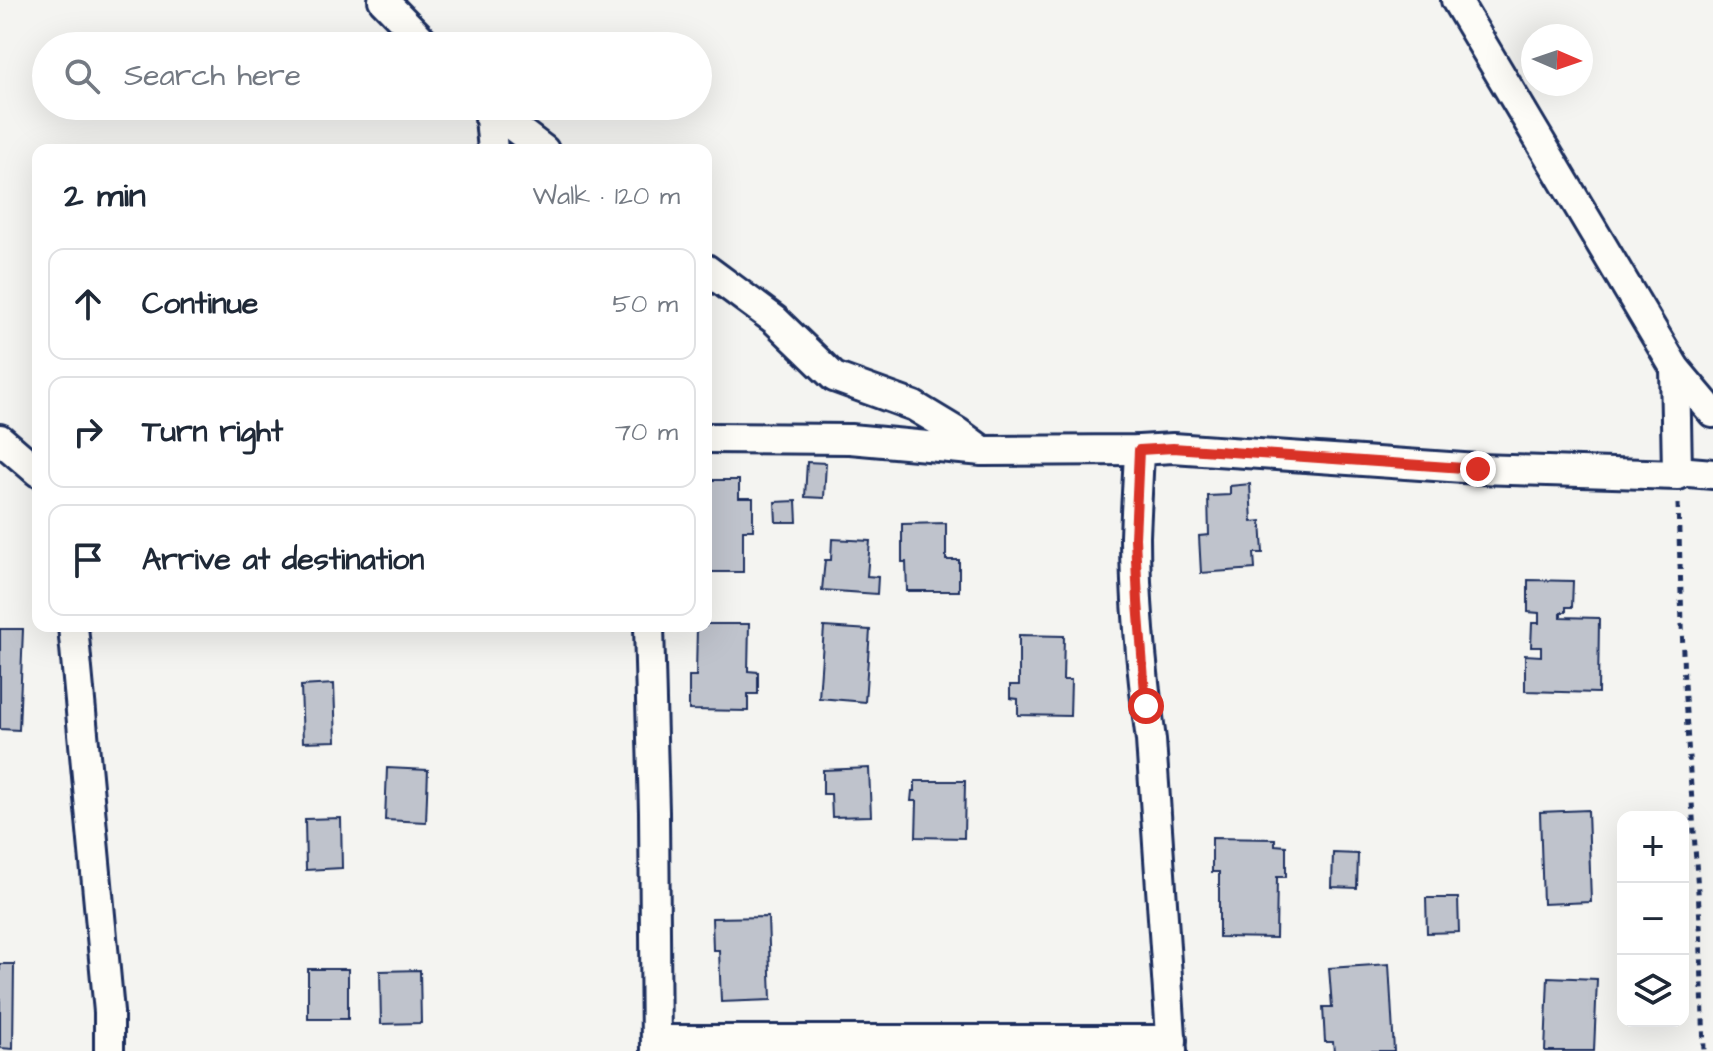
<!DOCTYPE html>
<meta charset="utf-8">
<style>
body{margin:0;font-family:"Architects Daughter",sans-serif;background:#f2f2f3;color:#1f2937}
.controls{position:absolute;right:24px;bottom:24px;display:grid;overflow:hidden;border-radius:16px;box-shadow:0 8px 32px #0002}
.controls button{width:72px;height:72px;display:grid;place-items:center;padding:0;border:0;border-bottom:2px solid #e0e1e3;background:#fff;color:#1f2937;font:40px sans-serif}
.compass{position:absolute;left:1521px;top:24px;width:72px;height:72px;border-radius:50%;background:#fff;box-shadow:0 8px 32px #0002;rotate:92deg}
.stop{position:absolute;width:24px;height:24px;margin:-18px;border:6px solid #d93025;border-radius:50%;background:#fff}
.stop.end{background:#d93025;border-color:#fff;box-shadow:0 2px 8px #0008}
.list{margin:0;padding:0;list-style:none}
h2{display:flex;justify-content:space-between;align-items:center;height:104px;margin:0;padding:0 32px;font-size:34px}
h2 small{font-size:26px;font-weight:400;color:#747a83}
.list li{display:grid;grid-template-columns:52px 1fr auto;gap:24px;align-items:center;box-sizing:border-box;height:112px;margin:0 16px 16px;padding:0 16px;border:2px solid #e0e1e3;border-radius:16px}
.list b{display:block;font-size:30px;white-space:nowrap}
.list em{font-size:26px;font-style:normal;color:#747a83}
.icon{flex:none;width:44px;height:44px;fill:none;stroke:currentColor;stroke-width:2;stroke-linecap:round;stroke-linejoin:round}
.map{position:relative;flex:none;width:1713px;height:1051px;overflow:hidden}
.search{position:absolute;background:#fff;box-shadow:0 8px 32px #0002;left:32px;top:32px;width:680px;height:88px;display:flex;align-items:center;gap:20px;box-sizing:border-box;padding:0 28px;border-radius:44px;color:#747a83;font-size:30px}
.panel{position:absolute;background:#fff;box-shadow:0 8px 32px #0002;left:32px;top:144px;width:680px;height:488px;border-radius:16px}
.map>svg:first-child{display:block}
</style>
<div class="map">
<svg width="1713" height="1051" viewBox="0 0 1713 1051">
<rect width="100%" height="100%" fill="#f4f4f1"/>
<filter id="ink" filterUnits="userSpaceOnUse"><feTurbulence type="fractalNoise" baseFrequency=".0125" numOctaves="2"/><feDisplacementMap in="SourceGraphic" scale="16" xChannelSelector="R" yChannelSelector="G"/><feConvolveMatrix kernelMatrix="1 2 1 2 8 2 1 2 1" color-interpolation-filters="sRGB"/></filter>
<g filter="url(#ink)">
<!-- building -->
<g fill="#bfc3cc" stroke="#1b2f5e" stroke-width="2">
<polygon points="807,462 826,463 824,498 805,497"/>
<polygon points="706,480 739,480 739,498 753,498 753,530 743,530 743,572 706,572"/>
<polygon points="1250,484 1252,522 1261,521 1263,553 1254,553 1255,569 1201,573 1199,536 1209,535 1208,496 1230,495 1230,486"/>
<polygon points="796,501 797,522 776,522 775,502"/>
<polygon points="946,523 946,560 959,560 959,591 907,591 906,562 902,562 902,524"/>
<polygon points="832,539 870,541 867,576 878,577 877,594 822,590 825,560 831,560"/>
<polygon points="1528,580 1573,581 1572,607 1566,607 1566,612 1561,612 1561,617 1599,618 1598,693 1525,691 1525,655 1541,656 1541,647 1531,647 1532,623 1539,623 1539,613 1528,612"/>
<polygon points="706,624 749,624 748,671 758,672 758,694 748,694 748,711 689,710 689,676 696,676 697,626 706,626"/>
<polygon points="824,627 870,630 865,702 819,698"/>
<polygon points="0,629 23,629 19,730 0,729"/>
<polygon points="1019,635 1064,636 1063,680 1071,680 1070,716 1018,715 1018,699 1010,698 1010,685 1019,685"/>
<polygon points="334,684 336,741 303,742 301,686"/>
<polygon points="387,768 428,770 426,822 385,820"/>
<polygon points="869,768 871,816 832,817 831,794 823,794 823,770"/>
<polygon points="915,781 965,781 964,838 916,837 917,801 911,801 912,791 915,791"/>
<polygon points="1588,810 1591,902 1543,904 1540,812"/>
<polygon points="341,818 342,868 306,870 305,819"/>
<polygon points="1212,838 1275,839 1275,845 1286,846 1286,877 1277,877 1276,938 1219,937 1219,872 1212,872"/>
<polygon points="1333,853 1358,854 1357,888 1332,887"/>
<polygon points="1426,898 1458,898 1459,932 1427,933"/>
<polygon points="768,917 771,1000 721,1002 719,950 713,950 712,918"/>
<polygon points="0,964 14,964 13,1049 0,1048"/>
<polygon points="1389,964 1394,1051 1334,1051 1333,1042 1325,1042 1323,1007 1332,1007 1329,968"/>
<rect x="308" y="969" width="40" height="50"/>
<polygon points="420,970 421,1023 381,1024 380,971"/>
<polygon points="1548,977 1597,979 1594,1051 1545,1051"/>
</g>
<g fill="none" stroke-linecap="round" stroke-linejoin="round">
<!-- street casing -->
<g stroke="#1b2f5e" stroke-width="34">
<g id="street">
<polyline points="383,0 428,46"/>
<polyline points="1456,0 1675,368 1713,413"/>
<polyline points="486,106 544,150"/>
<polyline points="489,108 493,150"/>
<polyline points="706,269 775,320 834,377 914,406 957,432 983,451"/>
<polyline points="1675,368 1677,471"/>
<polyline points="706,438 850,439 983,451 1139,450 1173,448 1478,469 1678,475 1677,471 1713,474"/>
<polyline points="0,439 38,472"/>
<path d="M1139 450C1138 479 1136 508 1135 537 1135 604 1142 673 1151 740L1172 1051"/>
<polyline points="73,626 109,1012 109,1051"/>
<polyline points="649,626 654,812 656,1051"/>
<polyline points="656,1040 1172,1040"/>
</g>
</g>
<!-- path -->
<polyline stroke="#1b2f5e" stroke-width="5" stroke-dasharray="6 6" stroke-linecap="butt" points="1678,504 1684,683 1700,921 1704,1051"/>
<!-- street -->
<use href="#street" stroke="#fdfcf7" stroke-width="28"/>
</g>
</g>
<g fill="none" stroke-linecap="round" stroke-linejoin="round" filter="url(#ink)">
<!-- route -->
<polyline stroke="#d93025" stroke-width="10" points="1146,706 1138,602 1135,538 1139,450 1173,448 1478,469"/>
</g>
</svg>
<div class="controls">
<button>+</button>
<button>−</button>
<button><svg class="icon" aria-label="layers" viewBox="0 0 24 24"><path d="M12 4l9 5-9 5-9-5zM3 14l9 5 9-5"/></svg></button>
</div>
<svg class="compass" viewBox="-18 -18 36 36"><path d="M0-13l5 13h-10z" fill="#e53935"/><path d="M0 13l5-13h-10z" fill="#747a83"/></svg>
<div class="stop" style="left:1146px;top:706px"></div>
<div class="stop end" style="left:1478px;top:469px"></div>
<div class="search"><svg class="icon" aria-label="search" viewBox="0 0 24 24"><circle cx="10" cy="10" r="6"/><path d="M15 15l6 6"/></svg>Search here</div>
<section class="panel">
<h2>2 min<small>Walk · 120 m</small></h2>
<ul class="list">
<li><svg class="icon" aria-label="ahead" viewBox="0 0 24 24"><path d="M12 20V5M6 11l6-6 6 6"/></svg><div><b>Continue</b></div><em>50 m</em></li>
<li><svg class="icon" aria-label="right" viewBox="0 0 24 24"><path d="M7 20v-9h11M14 6l5 5-5 5"/></svg><div><b>Turn right</b></div><em>70 m</em></li>
<li><svg class="icon" aria-label="arrive" viewBox="0 0 24 24"><path d="M6 21V4h12l-3 4 3 4H6"/></svg><div><b>Arrive at destination</b></div></li>
</ul>
</section>
</div>
